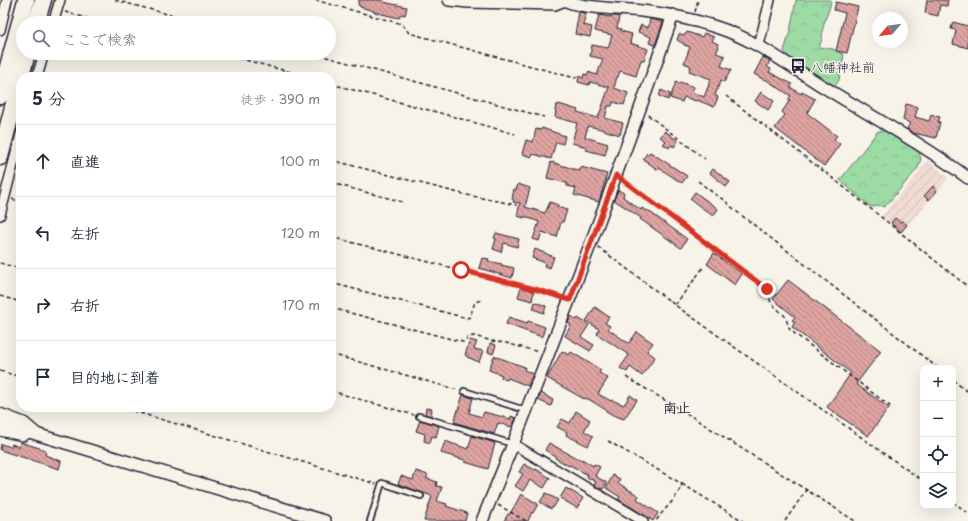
<!DOCTYPE html>
<html lang="ja">
<meta charset="utf-8">
<style>
body{margin:0;font-family:"Playpen Sans","Klee One",sans-serif;background:#f6f6f7;color:#1f2937}
.controls{position:absolute;right:12px;bottom:12px;display:grid;overflow:hidden;border-radius:8px;box-shadow:0 4px 16px #0002}
.controls button{width:36px;height:36px;display:grid;place-items:center;padding:0;border:0;border-bottom:1px solid #e0e1e3;background:#fff;color:#1f2937;font:20px sans-serif}
.compass{position:absolute;left:872px;top:12px;width:36px;height:36px;border-radius:50%;background:#fff;box-shadow:0 4px 16px #0002;rotate:241deg}
.stop{position:absolute;width:12px;height:12px;margin:-9px;border:3px solid #d93025;border-radius:50%;background:#fff}
.stop.end{background:#d93025;border-color:#fff;box-shadow:0 1px 4px #0008}
.list{margin:0;padding:0;list-style:none}
h2{display:flex;justify-content:space-between;align-items:center;height:52px;margin:0;padding:0 16px;font-size:17px}
h2 small{font-size:13px;font-weight:400;color:#747a83}
.list li{display:grid;grid-template-columns:26px 1fr auto;gap:12px;align-items:center;box-sizing:border-box;height:72px;padding:0 16px;border-top:1px solid #e0e1e3}
.list b{display:block;font-size:15px;white-space:nowrap}
.list em{font-size:13px;font-style:normal;color:#747a83}
.icon{flex:none;width:22px;height:22px;fill:none;stroke:currentColor;stroke-width:2;stroke-linecap:round;stroke-linejoin:round}
.map{position:relative;flex:none;width:968px;height:521px;overflow:hidden}
.search{position:absolute;background:#fff;box-shadow:0 4px 16px #0002;left:16px;top:16px;width:320px;height:44px;display:flex;align-items:center;gap:10px;box-sizing:border-box;padding:0 14px;border-radius:22px;color:#747a83;font-size:15px}
.panel{position:absolute;background:#fff;box-shadow:0 4px 16px #0002;left:16px;top:72px;width:320px;height:340px;border-radius:16px}
.map>svg:first-child{display:block}
</style>
<div class="map">
<svg width="968" height="521" viewBox="0 0 968 521">
<defs>
<pattern id="industrial-furrows" width="10" height="10" patternUnits="userSpaceOnUse"><rect width="10" height="10" fill="#f0dbd2"/><path d="M-1 1l2-2M0 10L10 0M9 11l2-2" fill="none" stroke="#cebcb5"/></pattern>
<pattern id="forest-crowns" width="20" height="18" patternUnits="userSpaceOnUse"><rect width="20" height="18" fill="#9ddba4"/><path d="M2 6a3 3 0 1 1 6 0M12 15a3 3 0 1 1 6 0" fill="none" stroke="#87bc8e"/></pattern>
<pattern id="building-back-hatch" width="6" height="6" patternUnits="userSpaceOnUse"><rect width="6" height="6" fill="#dea4a0"/><path d="M-1 5l2 2M0 0l6 6M5-1l2 2" fill="none" stroke="#b48584"/></pattern>
</defs>
<rect width="100%" height="100%" fill="#f7f3e8"/>
<filter id="ink" filterUnits="userSpaceOnUse"><feTurbulence type="fractalNoise" baseFrequency=".025" numOctaves="2"/><feDisplacementMap in="SourceGraphic" scale="8" xChannelSelector="R" yChannelSelector="G"/><feConvolveMatrix kernelMatrix="1 2 1 2 8 2 1 2 1" color-interpolation-filters="sRGB"/></filter>
<g filter="url(#ink)">
<!-- industrial -->
<polygon fill="url(#industrial-furrows)" points="928,161 948,177 948,179 901,232 882,216"/>
<!-- forest -->
<g fill="url(#forest-crowns)" stroke="#607e70">
<path d="M796 0H831C830 10 825 18 823 28 822 37 823 38 819 47L833 49 844 55 839 80 835 86 791 60 784 51 790 31Z"/>
<polygon points="878,131 885,131 907,144 919,152 921,159 918,168 889,202 884,207 878,205 874,207 869,206 840,180"/>
</g>
<!-- building -->
<g fill="url(#building-back-hatch)" stroke="#22223b">
<polygon points="359,0 384,0 383,2 407,7 405,15 401,14 399,18 373,12 374,11 360,7 361,6 358,5"/>
<polygon points="927,0 948,0 947,6 940,5 938,16 925,13"/>
<polygon points="836,2 858,7 847,53 836,51 845,13 834,10"/>
<polygon points="579,12 586,13 583,25 592,27 590,37 575,34"/>
<polygon points="599,15 610,17 611,16 618,16 619,17 617,28 621,29 621,31 632,34 630,43 648,49 644,60 641,60 636,76 620,71 618,77 617,77 614,88 628,93 624,105 613,102 612,106 608,106 605,118 623,123 620,135 597,128 588,126 585,137 608,144 605,155 586,150 587,147 572,143 577,123 555,117 556,111 555,111 556,105 559,105 559,104 578,110 577,112 598,118 609,87 590,82 589,85 578,82 579,76 583,78 584,74 588,75 588,72 597,75 603,59 590,56 592,45 608,48 612,35 595,31"/>
<polygon points="650,19 663,22 655,45 649,43 651,37 638,32 641,25 648,28"/>
<polygon points="953,22 968,26 968,48 953,44 956,30 951,29"/>
<polygon points="687,32 702,37 704,33 714,37 712,41 718,44 718,46 719,47 716,53 725,56 721,66 731,70 724,82 721,80 715,95 718,97 714,107 697,100 696,101 684,97 682,102 670,98 676,82 680,83 680,82 694,87 692,92 704,97 711,79 689,71 691,66 684,63 690,47 684,45 684,44 677,40 679,34 685,35"/>
<polygon points="763,57 770,61 767,67 771,69 769,72 792,84 790,87 801,94 802,92 815,99 807,113 837,136 834,139 840,144 824,166 775,128 785,115 782,112 790,100 788,99 791,96 765,79 764,80 754,74"/>
<polygon points="661,90 670,94 668,100 659,96"/>
<polygon points="761,92 774,101 768,110 755,101"/>
<polygon points="906,104 918,107 915,117 929,121 931,115 940,117 938,122 940,122 936,138 913,133 907,129 910,123 903,120"/>
<polygon points="542,128 565,136 563,144 556,142 551,159 533,154 532,157 522,154 526,140 533,142 536,129 541,130"/>
<polygon points="665,131 678,141 674,147 671,145 669,148 663,144 666,141 660,137"/>
<polygon points="650,152 687,176 682,183 659,168 658,170 643,159 647,153 649,154"/>
<polygon points="551,162 580,171 581,167 607,174 599,202 574,195 576,188 567,186 567,183 547,178"/>
<polygon points="713,169 730,182 726,187 710,173"/>
<polygon points="518,184 530,188 525,207 545,213 550,202 558,205 557,207 567,210 563,222 561,222 557,237 542,232 539,241 533,239 539,222 524,216 524,218 517,216 520,203 513,202 514,200 512,199 514,189 516,190"/>
<polygon points="933,186 937,191 929,200 924,196"/>
<polygon points="618,190 624,193 623,197 641,210 642,208 646,211 647,210 687,239 681,248 640,219 641,218 631,211 614,200"/>
<polygon points="695,192 718,209 713,216 690,199"/>
<polygon points="895,218 900,222 902,221 907,225 901,232 891,223"/>
<polygon points="496,233 519,239 517,247 504,243 501,252 493,249 496,239 494,238"/>
<polygon points="535,249 554,257 550,268 544,266 545,264 543,262 532,258"/>
<polygon points="714,253 742,274 735,285 707,264"/>
<polygon points="482,258 489,259 488,261 502,264 501,265 514,268 512,278 479,268"/>
<polygon points="788,280 881,351 856,384 889,408 868,436 827,407 851,373 792,327 795,322 792,320 795,317 773,299"/>
<polygon points="521,287 534,291 532,301 518,297"/>
<polygon points="535,302 546,306 544,313 533,309"/>
<polygon points="595,307 609,317 605,323 610,326 608,329 625,341 629,343 637,332 653,343 647,351 655,357 642,376 630,367 627,372 620,368 629,355 597,334 599,329 586,321"/>
<polygon points="571,316 577,320 578,318 589,325 581,337 594,345 590,351 565,336 571,325 568,323"/>
<polygon points="509,317 527,323 528,321 545,327 542,337 506,324"/>
<polygon points="470,340 477,342 474,349 483,351 479,362 467,357 467,356 465,355"/>
<polygon points="490,343 496,345 493,354 488,352"/>
<polygon points="562,351 569,355 571,352 601,370 599,373 608,378 598,394 611,401 612,400 624,405 630,395 637,400 624,419 613,415 606,411 606,410 590,400 585,398 584,399 547,378"/>
<polygon points="494,356 525,367 524,370 533,374 528,386 508,378 507,380 501,378 502,375 489,370"/>
<polygon points="541,393 553,400 551,406 538,400"/>
<polygon points="463,395 473,398 469,413 482,417 484,412 511,419 511,416 516,418 512,427 498,423 494,434 454,422"/>
<polygon points="426,408 432,409 431,416 425,414"/>
<polygon points="576,411 590,420 584,431 593,436 588,446 566,435 567,432 557,427 562,419 570,423"/>
<polygon points="420,420 439,426 436,437 432,436 430,443 424,441 425,434 416,431"/>
<polygon points="472,436 495,443 488,469 465,462 465,460 441,453 445,441 468,449"/>
<polygon points="20,442 46,450 45,455 61,461 59,469 0,450 1,444 11,447 12,444 19,447"/>
<polygon points="549,443 582,461 582,459 593,466 594,464 600,467 595,476 607,483 603,489 601,489 594,485 596,482 587,477 588,475 570,465 569,466 555,458 556,457 545,450"/>
<polygon points="524,464 535,470 536,469 550,478 544,488 530,480 523,491 515,486 523,474 519,472"/>
<polygon points="416,471 428,475 426,478 437,482 436,486 442,487 437,501 447,504 446,506 467,513 465,521 424,521 432,496 398,484 401,476 413,480"/>
<polygon points="613,475 620,479 618,483 639,496 637,499 658,513 653,521 618,499 620,497 606,488"/>
<polygon points="566,488 583,498 577,508 560,498"/>
<polygon points="546,493 558,500 553,508 552,507 551,509 540,502"/>
<polygon points="521,494 538,504 533,513 532,512 528,521 504,521 508,514 510,514"/>
</g>
<g fill="none" stroke-linecap="round" stroke-linejoin="round">
<!-- service casing -->
<g stroke="#22223b" stroke-width="8">
<g id="service">
<polyline points="464,391 525,410"/>
<polyline points="419,416 513,444"/>
<polyline points="370,521 382,483 421,496"/>
</g>
</g>
<!-- minor casing -->
<g stroke="#22223b" stroke-width="12">
<g id="minor">
<polyline points="53,23 60,0"/>
<polyline points="0,30 7,0"/>
<polyline points="759,45 770,0"/>
<polyline points="37,77 44,53"/>
<polyline points="0,215 21,134"/>
<polyline points="0,413 24,422 37,433"/>
<polyline points="0,431 23,436 31,432"/>
<polyline points="513,444 643,521"/>
</g>
</g>
<!-- tertiary casing -->
<g stroke="#22223b" stroke-width="14">
<g id="tertiary">
<polyline points="449,0 468,2 555,4 565,0"/>
<path d="M565 0C576 8 625 9 642 11 667 14 692 19 716 27 754 39 785 63 819 84 869 115 921 143 968 178"/>
<polyline points="0,422 39,435 325,521"/>
<path d="M482 521C550 354 614 186 673 15"/>
</g>
</g>
<!-- motorway casing -->
<g stroke="#22223b" stroke-width="19">
<g id="motorway">
<polyline points="36,23 43,0"/>
<polyline points="0,96 26,0"/>
<polyline points="0,157 27,53"/>
</g>
</g>
<!-- path -->
<g stroke="#22223b" stroke-width="1.5" stroke-dasharray="4 3" stroke-linecap="butt">
<polyline points="115,0 201,23"/>
<polyline points="315,0 402,24 409,33 575,78 579,75"/>
<polyline points="65,12 105,23"/>
<polyline points="695,12 698,0"/>
<polyline points="219,53 294,73 303,77"/>
<polyline points="312,53 544,117"/>
<polyline points="331,84 440,113 515,134"/>
<polyline points="726,96 835,180 968,287"/>
<polyline points="648,115 705,159"/>
<polyline points="331,160 467,195 517,205"/>
<polyline points="624,181 767,289 771,303 785,316 790,330 891,407"/>
<polyline points="698,181 716,195 724,200 736,211 938,368"/>
<polyline points="331,183 403,202"/>
<polyline points="12,199 21,202"/>
<polyline points="331,237 535,289 561,298"/>
<polyline points="598,247 675,305 923,481"/>
<polyline points="0,263 21,269"/>
<polyline points="331,283 467,318 470,317 475,302 482,300"/>
<polyline points="0,296 21,302"/>
<polyline points="675,305 703,268"/>
<polyline points="331,308 463,342 466,341 468,337 474,336 492,341 506,343 539,352"/>
<polyline points="331,354 458,390"/>
<polyline points="0,371 21,377"/>
<polyline points="626,377 683,411 855,521"/>
<polyline points="953,380 968,392"/>
<polyline points="331,391 414,415"/>
<polyline points="120,407 376,484"/>
<path d="M608 441 682 484C677 500 664 508 656 521"/>
<polyline points="682,484 743,521"/>
<polyline points="953,502 968,513"/>
<polyline points="498,505 526,521"/>
<polyline points="785,521 807,489"/>
</g>
<!-- service -->
<use href="#service" stroke="#f7f3e8" stroke-width="4.5"/>
<!-- minor -->
<use href="#minor" stroke="#f7f3e8" stroke-width="9"/>
<!-- tertiary -->
<use href="#tertiary" stroke="#f7f3e8" stroke-width="11"/>
<!-- motorway -->
<use href="#motorway" stroke="#f7f3e8" stroke-width="16"/>
</g>
</g>
<g fill="none" stroke-linecap="round" stroke-linejoin="round" filter="url(#ink)">
<!-- route -->
<polyline stroke="#d93025" stroke-width="5" points="461,270 535,289 570,300 616,175 767,289"/>
</g>
<!-- icons -->
<defs>
<g id="bus-bare" transform="scale(1.2)"><path d="M-5-6H5V4H4V6H2V4H-2V6H-4V4H-5ZM-3.5-4V0h7V-4ZM-3.5 1.2v1.5H-2V1.2ZM2 1.2v1.5H3.5V1.2Z" fill="#22223b" stroke="#f7f3e8" stroke-width="2.5" paint-order="stroke"/></g>
</defs>
<g fill-rule="evenodd">
<use href="#bus-bare" x="798" y="66"/>
</g>
<g text-anchor="middle" dominant-baseline="central" stroke-width="3" stroke-linejoin="round" paint-order="stroke">
<!-- poi labels -->
<g font-size="13" fill="#22223b" stroke="#f7f3e8" text-anchor="start">
<text x="810" y="66">八幡神社前</text>
</g>
<!-- neighbourhood labels -->
<g font-size="14" font-weight="bold" fill="#22223b" stroke="#f7f3e8">
<text x="677" y="407">南止</text>
</g>
</g>
</svg>
<div class="controls">
<button>+</button>
<button>−</button>
<button><svg class="icon" aria-label="locate" viewBox="0 0 24 24"><circle cx="12" cy="12" r="6"/><path d="M12 2v4M12 18v4M2 12h4M18 12h4"/></svg></button>
<button><svg class="icon" aria-label="layers" viewBox="0 0 24 24"><path d="M12 4l9 5-9 5-9-5zM3 14l9 5 9-5"/></svg></button>
</div>
<svg class="compass" viewBox="-18 -18 36 36"><path d="M0-13l5 13h-10z" fill="#e53935"/><path d="M0 13l5-13h-10z" fill="#747a83"/></svg>
<div class="stop" style="left:461px;top:270px"></div>
<div class="stop end" style="left:767px;top:289px"></div>
<div class="search"><svg class="icon" aria-label="search" viewBox="0 0 24 24"><circle cx="10" cy="10" r="6"/><path d="M15 15l6 6"/></svg>ここで検索</div>
<section class="panel">
<h2>5 分<small>徒歩 · 390 m</small></h2>
<ul class="list">
<li><svg class="icon" aria-label="ahead" viewBox="0 0 24 24"><path d="M12 20V5M6 11l6-6 6 6"/></svg><div><b>直進</b></div><em>100 m</em></li>
<li><svg class="icon" aria-label="left" viewBox="0 0 24 24"><path d="M17 20v-9H6M10 6l-5 5 5 5"/></svg><div><b>左折</b></div><em>120 m</em></li>
<li><svg class="icon" aria-label="right" viewBox="0 0 24 24"><path d="M7 20v-9h11M14 6l5 5-5 5"/></svg><div><b>右折</b></div><em>170 m</em></li>
<li><svg class="icon" aria-label="arrive" viewBox="0 0 24 24"><path d="M6 21V4h12l-3 4 3 4H6"/></svg><div><b>目的地に到着</b></div></li>
</ul>
</section>
</div>
